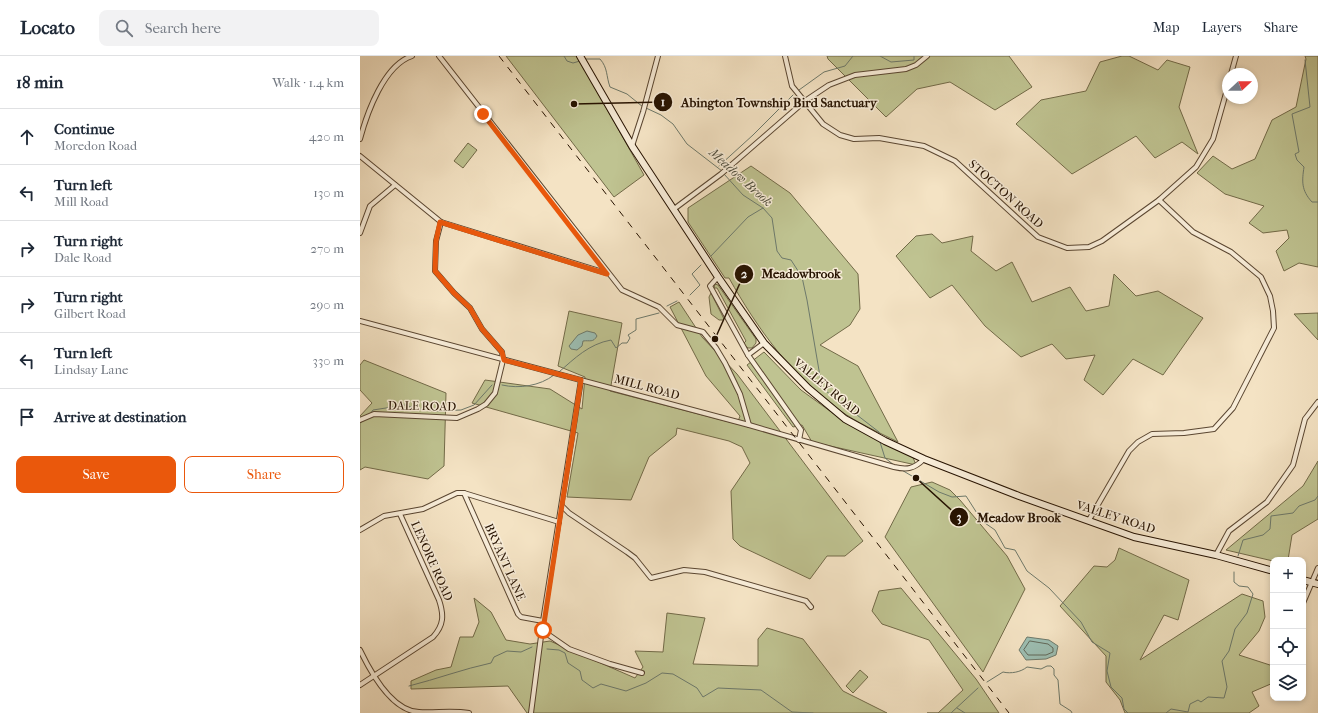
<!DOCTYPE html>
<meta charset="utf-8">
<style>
body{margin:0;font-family:"IM FELL French Canon",serif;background:#f2f2f3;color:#1f2937}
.controls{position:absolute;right:12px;bottom:12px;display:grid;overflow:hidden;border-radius:8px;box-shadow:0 2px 6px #0003}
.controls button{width:36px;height:36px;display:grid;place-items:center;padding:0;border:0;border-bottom:1px solid #e0e1e3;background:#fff;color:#1f2937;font:20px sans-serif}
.compass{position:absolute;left:862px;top:12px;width:36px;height:36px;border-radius:50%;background:#fff;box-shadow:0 2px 6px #0003;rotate:68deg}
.stop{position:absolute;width:12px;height:12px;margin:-9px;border:3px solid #ea580c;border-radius:50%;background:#fff}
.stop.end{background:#ea580c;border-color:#fff;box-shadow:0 1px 4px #0008}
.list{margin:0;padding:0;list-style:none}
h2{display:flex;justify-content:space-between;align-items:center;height:52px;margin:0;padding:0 16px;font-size:17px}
h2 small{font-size:13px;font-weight:400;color:#747a83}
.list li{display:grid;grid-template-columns:26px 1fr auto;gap:12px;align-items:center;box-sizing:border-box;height:56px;padding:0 16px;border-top:1px solid #e0e1e3}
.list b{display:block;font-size:15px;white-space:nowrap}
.list p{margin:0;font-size:13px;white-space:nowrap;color:#747a83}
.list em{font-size:13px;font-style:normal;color:#747a83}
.actions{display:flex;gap:8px;padding:12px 16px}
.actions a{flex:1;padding:9px 0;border:1px solid #ea580c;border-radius:8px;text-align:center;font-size:14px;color:#ea580c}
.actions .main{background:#ea580c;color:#fff}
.icon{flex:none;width:22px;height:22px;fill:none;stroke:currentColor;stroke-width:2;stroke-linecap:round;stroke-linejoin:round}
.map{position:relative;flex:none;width:958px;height:657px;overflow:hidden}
header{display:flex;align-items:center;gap:24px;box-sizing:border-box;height:56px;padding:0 20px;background:#fff;border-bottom:1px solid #e0e1e3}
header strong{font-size:19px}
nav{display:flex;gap:22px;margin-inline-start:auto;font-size:14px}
.search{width:280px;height:36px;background:#f2f2f3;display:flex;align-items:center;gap:10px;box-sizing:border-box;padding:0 14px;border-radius:8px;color:#747a83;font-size:15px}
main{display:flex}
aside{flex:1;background:#fff}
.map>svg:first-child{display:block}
</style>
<header>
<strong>Locato</strong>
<div class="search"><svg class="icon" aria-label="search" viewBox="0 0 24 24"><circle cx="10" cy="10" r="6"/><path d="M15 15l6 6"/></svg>Search here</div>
<nav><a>Map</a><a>Layers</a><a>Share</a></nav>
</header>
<main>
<aside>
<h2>18 min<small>Walk · 1.4 km</small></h2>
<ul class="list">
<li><svg class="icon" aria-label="ahead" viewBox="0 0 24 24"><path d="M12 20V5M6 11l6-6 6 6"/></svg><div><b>Continue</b><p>Moredon Road</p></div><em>420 m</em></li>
<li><svg class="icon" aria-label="left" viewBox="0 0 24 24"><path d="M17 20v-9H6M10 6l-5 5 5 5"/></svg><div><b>Turn left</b><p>Mill Road</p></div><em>130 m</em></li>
<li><svg class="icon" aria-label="right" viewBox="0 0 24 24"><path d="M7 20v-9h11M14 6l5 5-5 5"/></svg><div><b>Turn right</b><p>Dale Road</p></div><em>270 m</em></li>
<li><svg class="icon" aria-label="right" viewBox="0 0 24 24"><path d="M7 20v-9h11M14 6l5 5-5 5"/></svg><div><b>Turn right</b><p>Gilbert Road</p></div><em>290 m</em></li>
<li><svg class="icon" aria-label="left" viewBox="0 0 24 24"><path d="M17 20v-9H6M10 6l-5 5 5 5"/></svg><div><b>Turn left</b><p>Lindsay Lane</p></div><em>330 m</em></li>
<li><svg class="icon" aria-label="arrive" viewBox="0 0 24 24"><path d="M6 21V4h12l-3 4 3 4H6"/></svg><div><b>Arrive at destination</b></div></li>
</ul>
<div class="actions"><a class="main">Save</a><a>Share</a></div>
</aside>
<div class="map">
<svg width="958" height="657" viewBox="0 0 958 657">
<rect width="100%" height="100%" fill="#f4e3c4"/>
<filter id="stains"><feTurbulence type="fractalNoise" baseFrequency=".005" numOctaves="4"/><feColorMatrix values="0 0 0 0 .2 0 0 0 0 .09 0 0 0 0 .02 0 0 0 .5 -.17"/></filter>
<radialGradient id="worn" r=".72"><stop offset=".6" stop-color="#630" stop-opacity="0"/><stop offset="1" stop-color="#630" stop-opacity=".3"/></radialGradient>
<!-- green -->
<g fill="#bfc391" stroke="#726a48">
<polygon points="146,0 217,0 284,119 254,141"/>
<polygon points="467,0 649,0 672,31 635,54 590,26 557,33 526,61 468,3"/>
<polygon points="762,0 769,0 798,14 807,4 830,11 819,51 838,98 822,86 795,102 776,80 712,118 656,68 681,44 726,35 740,6"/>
<polygon points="945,0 958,0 958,211 939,207 924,215 916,195 929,182 927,174 903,177 889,167 904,150 865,138 837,117 853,100 872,113 895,103 912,64 936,51 946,3"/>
<polygon points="108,87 117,94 103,112 94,105"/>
<path d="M391 110 430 137 498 218 500 253 490 269 460 289 498 310 538 386C518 376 498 367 479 354 432 321 397 272 369 222H365L328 166V152Z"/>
<polygon points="572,178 582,187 613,180 611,195 636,215 652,206 672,246 710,231 726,255 749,250 754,218 776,240 798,235 843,262 803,319 773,303 743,339 724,324 735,299 706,303 692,288 661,301 625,270 592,229 570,242 536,200 556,180"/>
<polygon points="355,228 358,229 396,283 396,287 392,292 388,292 383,288 386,285 357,232 354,232"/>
<polygon points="351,237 364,263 363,264 359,264 351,258 349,241"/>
<polygon points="319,246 342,281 377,318 503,485 485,500 467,500 450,523 380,490 373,483 371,435 390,407 382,391 369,385 317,372 316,379 289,401 271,444 207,441 218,377 112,347 125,324 190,333 222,353 225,321 198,310 209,255 262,267 250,335 377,368 380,360 346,320 310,251"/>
<polygon points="958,257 958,284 934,258"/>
<polygon points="404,296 441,334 485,366 552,399 556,409 452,386 442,369 433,371 387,309"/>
<polygon points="4,304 86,337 84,410 68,423 5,411 0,414 0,360 12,347 0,334 0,309"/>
<polygon points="958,405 958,463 932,479 928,504 913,505 866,494 943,430"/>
<polygon points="572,426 590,434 600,444 647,500 665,533 623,616 525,481 551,431"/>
<polygon points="759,492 829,524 818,564 804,559 780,604 882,538 903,545 905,561 899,575 879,599 913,610 913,627 892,636 899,650 889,657 765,657 760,644 746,626 746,600 700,550 734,510 747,511 755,504"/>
<polygon points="541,532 616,623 639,657 567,657 578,657 603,634 569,584 522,568 512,555 519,535"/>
<polygon points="114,542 131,556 146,584 170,588 190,585 275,622 283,611 275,595 303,596 307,557 345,562 333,608 398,610 398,583 407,572 443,583 483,635 527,657 167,657 148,630 51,633 51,625 76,614 91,611 100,581 113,581 119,566"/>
<polygon points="500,614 508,621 493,637 486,630"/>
</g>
<!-- water -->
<g fill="#9cbeb2" stroke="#6d796b">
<path d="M227 275 235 277 237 280C233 287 230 284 223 285L222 290 217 294 211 293 209 290 218 279Z"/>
<polygon points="667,581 689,584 698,590 696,599 686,603 666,604 659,594"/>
</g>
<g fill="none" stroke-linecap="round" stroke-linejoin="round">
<!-- shore -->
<polygon stroke="#616859" stroke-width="1" points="670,585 688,588 693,592 693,596 686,599 668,599 664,594"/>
<!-- stream -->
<g stroke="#6d796b" stroke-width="1">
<polyline points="204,0 207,5 213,7 220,5"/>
<polyline points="520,0 531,6 554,4 554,0"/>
<path d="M225 3H240C248 12 246 20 250 31L267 38 283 51"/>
<path d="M945 4 950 51 932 58 939 96 935 98 937 104 944 111C942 125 941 134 952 146H958"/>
<polyline points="439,34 464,16 485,10 493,0"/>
<polyline points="286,52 301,59 313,68 327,88 362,115"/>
<polyline points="359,110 393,79 433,39"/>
<polyline points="364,118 383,139 403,152 412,162 417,195 422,202 431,204 442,221 447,244 462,332 519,376 519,378"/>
<polyline points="351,200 388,161 403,152"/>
<polyline points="330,239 340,229 332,218 341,209"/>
<polyline points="307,250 317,245"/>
<path d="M199 316C215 302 229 288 251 284L256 292 262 287H267L270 282 268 279 276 274V263L299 257"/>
<path d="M142 329C159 333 180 330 194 319"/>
<polyline points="10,358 13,354 45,349 58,353 77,355 101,354 114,349 132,329"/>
<polyline points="0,367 8,362"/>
<polyline points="520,386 525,402 534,409"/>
<polyline points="540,413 579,436 592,441 606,440 622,465 635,474 645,492 655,494 667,515 689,532 721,566 732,586 750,597 747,615 751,631 762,642 764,653 768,657"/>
<polyline points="878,500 883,484 903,479 910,473 911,460 933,457 939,450 955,444 958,440"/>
<polyline points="187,593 199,594 205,597 208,607 220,615 222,624 233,632 241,628 266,635 286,627 302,617 313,618 337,632 343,641 358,632 401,634 432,656 453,657"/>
<path d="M627 626 643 616C651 618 661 616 667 611L681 613 687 610H691L694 613V619L698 624 700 648 711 655 712 657"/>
<path d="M49 630C77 623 103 613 131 607L134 601 147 595 161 596 172 591"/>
<polyline points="597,652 605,657"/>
<polyline points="591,657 618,632"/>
<polyline points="806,657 811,653 828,656 830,648 838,644 841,646 848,641 864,642 867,631 862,605 869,595 875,573 887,557 893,538 888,531 879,530 874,526 874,516"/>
</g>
<!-- minor casing -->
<g stroke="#5a4631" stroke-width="6">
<g id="minor">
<polyline points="79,0 262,234 299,251 317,269 343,276 356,292 365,307 380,338 389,369"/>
<polyline points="425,0 432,30 463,68 480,79 494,83 519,82 564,90 595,105 678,181 707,192 729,191 742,185 799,144 836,111 853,83 868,30"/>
<polyline points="871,18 876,0"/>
<path d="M0 83C7 57 24 9 52 0"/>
<polyline points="272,90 283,56 298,0"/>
<polyline points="0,100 81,166 246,217"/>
<polyline points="314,153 361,118 445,45 469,29 495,19 546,13 556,9 567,0"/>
<polyline points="0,177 10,150 35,129"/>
<polyline points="358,221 350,230 388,299 441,374 439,384"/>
<path d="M0 265 389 369 534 411C547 414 554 413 564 403"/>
<polyline points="388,299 404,287"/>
<polyline points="0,364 14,358 97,362 118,353 126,348 135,337 143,304 142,296 122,273 110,252 94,237 75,215 76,185 81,166"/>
<polyline points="104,437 158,558 161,561 183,565"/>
<polyline points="202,450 209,457 267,496 275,502 291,522 324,514 345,516 446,545 451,551"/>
<polyline points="729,464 769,395 778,386 792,378 824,377 854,373 873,352 914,272 913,255 910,240 901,221 871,196 833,176 799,144"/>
<polyline points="0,474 24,460 63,453 97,437 104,437 199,466"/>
<polyline points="856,499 869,475 907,446 933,409 945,363 958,346"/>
<polyline points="943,547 958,512"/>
<polyline points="183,575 209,593 250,608 282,617"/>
<path d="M0 594C11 617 32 655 59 656 76 657 92 654 109 657"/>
<path d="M0 629 73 581C84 569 84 559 79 544L40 458"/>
<polyline points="171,657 183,565 221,324"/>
</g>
</g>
<!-- secondary casing -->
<g stroke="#261200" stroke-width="8">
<g id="secondary">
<polyline points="220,0 272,90 358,221 404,287 448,332 485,363 525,385 564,403 659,440 774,481 856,499 913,515"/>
<polyline points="943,524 958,528"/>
</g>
</g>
<!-- minor -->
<use href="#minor" stroke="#f8edd9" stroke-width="4"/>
<!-- secondary -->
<use href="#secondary" stroke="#f8edd9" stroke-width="6"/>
<!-- rail -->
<polyline stroke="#261200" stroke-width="1" stroke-dasharray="7 7" stroke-linecap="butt" points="139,0 649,657"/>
</g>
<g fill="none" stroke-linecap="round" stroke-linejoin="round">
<!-- route -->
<polyline stroke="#ea580c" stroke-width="5" points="123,58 247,218 80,166 76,185 75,215 94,237 110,252 122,273 142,296 144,304 221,324 183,574"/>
</g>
<g text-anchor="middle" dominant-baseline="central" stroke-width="3" stroke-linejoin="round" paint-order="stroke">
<!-- street labels -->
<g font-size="12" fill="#261200" stroke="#f8edd9">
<text transform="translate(646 138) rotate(42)">STOCTON ROAD</text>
<text transform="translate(287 331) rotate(15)">MILL ROAD</text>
<text transform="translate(467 331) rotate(40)">VALLEY ROAD</text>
<text transform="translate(62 350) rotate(1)">DALE ROAD</text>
<text transform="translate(756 461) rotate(18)">VALLEY ROAD</text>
<text transform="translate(72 505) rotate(66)">LENORE ROAD</text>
<text transform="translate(145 506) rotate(66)">BRYANT LANE</text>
</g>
<!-- water labels -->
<g font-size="13" font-style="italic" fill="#4f4e3e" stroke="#f8edd9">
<text transform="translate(381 121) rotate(42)">Meadow Brook</text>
</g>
</g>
<!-- callouts -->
<path fill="none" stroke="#261200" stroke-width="1.5" d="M214 48L303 46M355 283L384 218M556 422L599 461"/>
<g fill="#261200" stroke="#f8edd9" stroke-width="1.5">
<circle cx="214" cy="48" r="4"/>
<circle cx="355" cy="283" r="4"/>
<circle cx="556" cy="422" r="4"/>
<circle cx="303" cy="46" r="10"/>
<circle cx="384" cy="218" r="10"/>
<circle cx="599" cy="461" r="10"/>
</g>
<g font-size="12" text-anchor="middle" font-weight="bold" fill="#fff">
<text x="303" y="50">1</text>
<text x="384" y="222">2</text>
<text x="599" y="465">3</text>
</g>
<g font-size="13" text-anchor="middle" font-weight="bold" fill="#261200" stroke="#f8edd9" stroke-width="3" stroke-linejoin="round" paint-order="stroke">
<text x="419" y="51">Abington Township Bird Sanctuary</text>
<text x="441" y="222">Meadowbrook</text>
<text x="659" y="466">Meadow Brook</text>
</g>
<rect width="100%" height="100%" filter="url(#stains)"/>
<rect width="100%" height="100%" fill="url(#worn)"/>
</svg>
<div class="controls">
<button>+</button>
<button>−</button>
<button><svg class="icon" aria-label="locate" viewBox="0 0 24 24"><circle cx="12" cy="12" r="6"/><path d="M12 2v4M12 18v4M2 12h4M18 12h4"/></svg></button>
<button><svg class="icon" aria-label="layers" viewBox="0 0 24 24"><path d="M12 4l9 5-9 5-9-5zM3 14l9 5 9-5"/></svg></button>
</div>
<svg class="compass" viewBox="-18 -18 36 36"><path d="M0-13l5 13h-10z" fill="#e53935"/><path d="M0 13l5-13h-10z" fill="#747a83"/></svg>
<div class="stop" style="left:183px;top:574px"></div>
<div class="stop end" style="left:123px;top:58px"></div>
</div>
</main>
